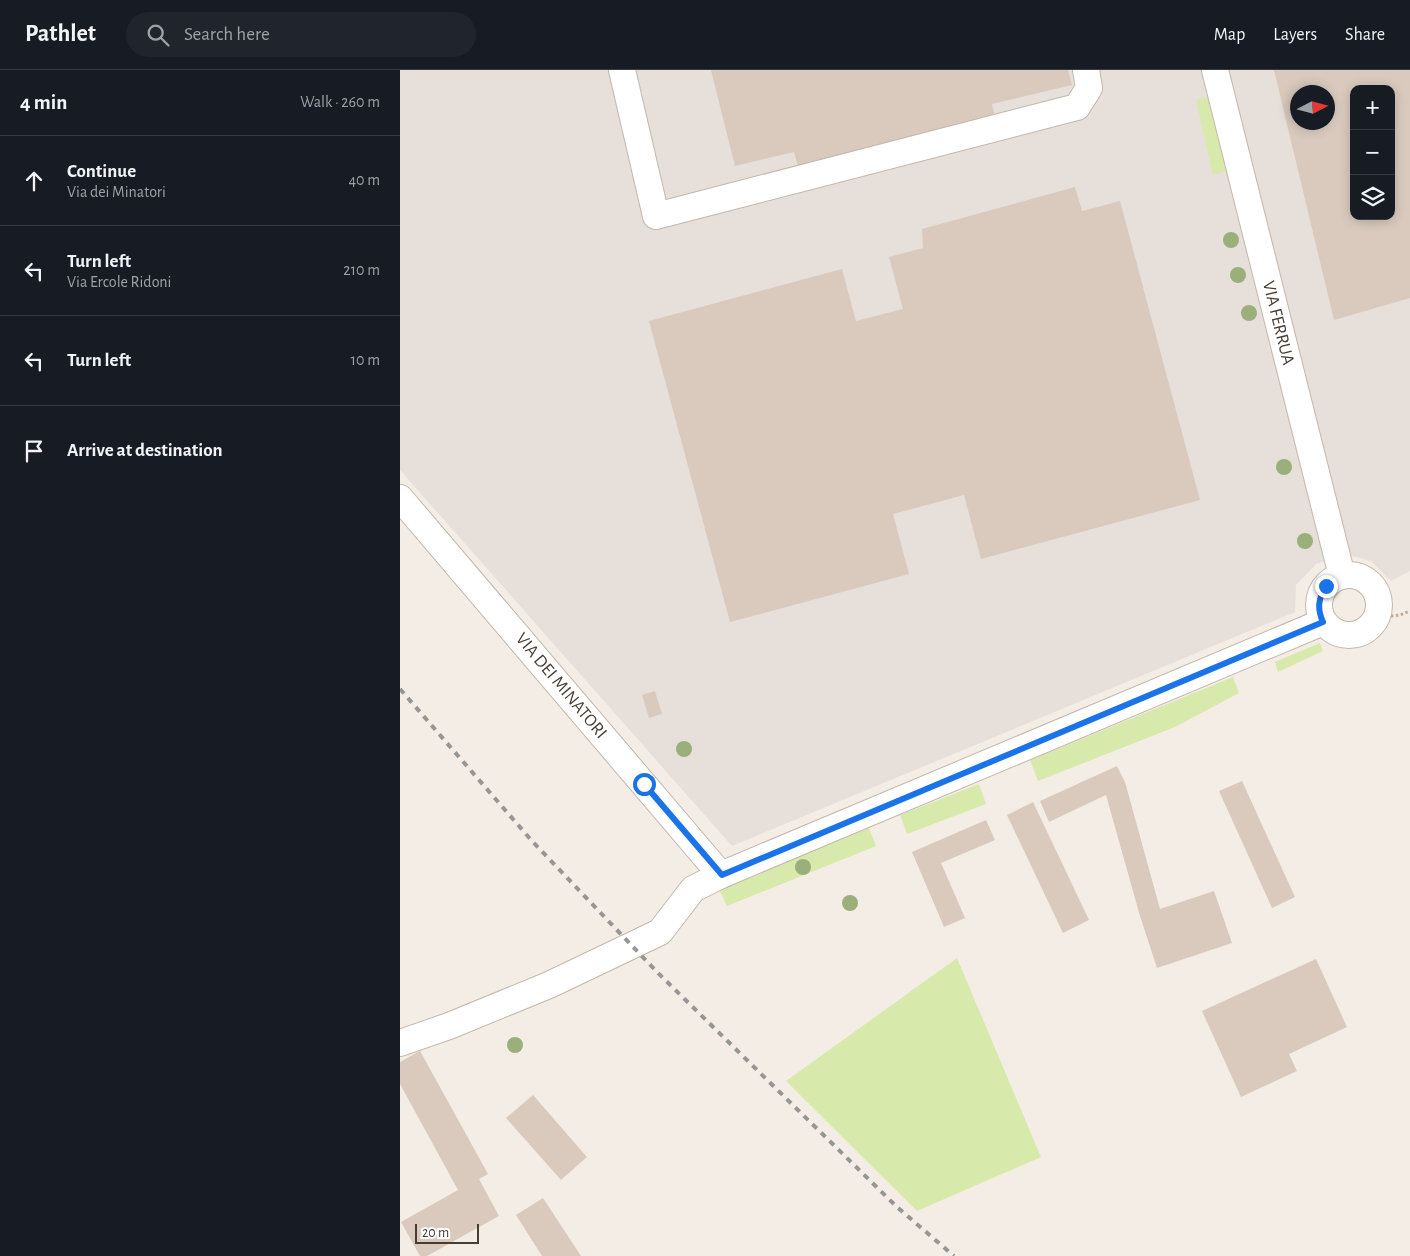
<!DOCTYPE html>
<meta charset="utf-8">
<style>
body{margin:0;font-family:"Alegreya Sans",sans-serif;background:#20242c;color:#f1f3f6}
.controls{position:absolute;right:15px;top:15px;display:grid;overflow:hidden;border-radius:10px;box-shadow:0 2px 12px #0003}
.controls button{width:45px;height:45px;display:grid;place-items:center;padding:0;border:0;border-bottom:1px solid #363941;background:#171b24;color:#f1f3f6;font:25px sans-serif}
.compass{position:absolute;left:890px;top:15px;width:45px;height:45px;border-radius:50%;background:#171b24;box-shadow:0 2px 12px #0003;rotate:84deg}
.scale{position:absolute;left:15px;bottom:12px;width:64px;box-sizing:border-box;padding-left:5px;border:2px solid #473d35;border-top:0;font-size:14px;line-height:18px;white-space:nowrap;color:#473d35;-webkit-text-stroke:4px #fff;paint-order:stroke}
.stop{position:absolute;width:15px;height:15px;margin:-11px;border:4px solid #1a73e8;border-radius:50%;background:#fff}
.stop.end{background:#1a73e8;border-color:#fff;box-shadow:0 1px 5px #0008}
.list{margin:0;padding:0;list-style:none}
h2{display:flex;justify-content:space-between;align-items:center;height:65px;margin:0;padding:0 20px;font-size:21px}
h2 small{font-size:16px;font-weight:400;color:#9ea1a6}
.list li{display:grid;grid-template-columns:32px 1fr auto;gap:15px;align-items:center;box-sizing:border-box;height:90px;padding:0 20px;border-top:1px solid #363941}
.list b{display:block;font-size:19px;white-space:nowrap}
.list p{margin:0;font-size:16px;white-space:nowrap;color:#9ea1a6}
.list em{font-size:16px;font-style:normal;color:#9ea1a6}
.icon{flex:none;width:28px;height:28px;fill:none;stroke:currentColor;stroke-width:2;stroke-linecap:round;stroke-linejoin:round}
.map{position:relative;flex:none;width:1010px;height:1186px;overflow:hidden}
header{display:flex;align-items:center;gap:30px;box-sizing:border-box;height:70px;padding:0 25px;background:#171b24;border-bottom:1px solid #363941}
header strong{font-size:24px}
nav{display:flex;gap:28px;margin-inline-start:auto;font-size:18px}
.search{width:350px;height:45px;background:#20242c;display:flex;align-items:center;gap:12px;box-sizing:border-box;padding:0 18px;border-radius:28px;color:#9ea1a6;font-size:19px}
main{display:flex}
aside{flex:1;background:#171b24}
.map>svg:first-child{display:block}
</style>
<header>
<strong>Pathlet</strong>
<div class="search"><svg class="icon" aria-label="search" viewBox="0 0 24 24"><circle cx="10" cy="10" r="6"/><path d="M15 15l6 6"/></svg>Search here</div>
<nav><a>Map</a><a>Layers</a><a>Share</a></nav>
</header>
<main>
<aside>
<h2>4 min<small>Walk · 260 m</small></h2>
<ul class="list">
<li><svg class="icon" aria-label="ahead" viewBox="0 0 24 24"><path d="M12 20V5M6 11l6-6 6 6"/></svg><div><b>Continue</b><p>Via dei Minatori</p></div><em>40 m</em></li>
<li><svg class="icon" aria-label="left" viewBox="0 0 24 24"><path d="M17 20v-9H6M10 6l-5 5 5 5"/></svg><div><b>Turn left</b><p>Via Ercole Ridoni</p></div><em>210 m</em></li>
<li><svg class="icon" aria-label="left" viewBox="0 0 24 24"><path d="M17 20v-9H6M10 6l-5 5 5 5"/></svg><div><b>Turn left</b></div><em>10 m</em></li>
<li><svg class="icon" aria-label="arrive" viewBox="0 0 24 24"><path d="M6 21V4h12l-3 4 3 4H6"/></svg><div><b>Arrive at destination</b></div></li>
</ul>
</aside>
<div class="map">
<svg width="1010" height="1186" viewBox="0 0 1010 1186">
<rect width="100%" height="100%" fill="#f4ede5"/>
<!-- industrial -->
<path fill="#e6dfda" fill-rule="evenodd" d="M0 0H1010V501L991 511 971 491 945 484 916 494 896 515 895 542 332 776 0 400ZM954 19H991V146H954ZM898 22H928V52H898Z"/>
<!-- green -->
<g fill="#d7eaac">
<polygon points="808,27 828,100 813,105 796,30"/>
<polygon points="920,573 923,581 878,602 875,592"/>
<polygon points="833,607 839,623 775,657 638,711 630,690"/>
<polygon points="579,714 586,734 507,764 500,745"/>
<polygon points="469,758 476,776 327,836 319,819"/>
<polygon points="557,888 641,1087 517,1141 386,1011"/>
</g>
<!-- building -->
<g fill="#d9cabd" fill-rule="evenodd">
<polygon points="311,0 668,0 672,15 592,34 596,51 399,100 394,82 335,96"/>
<path d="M874 0H1010V228L934 250ZM954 19H991V146H954ZM898 22H928V52H898Z"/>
<polygon points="675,117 682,141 720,131 800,430 581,489 564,425 493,444 509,504 330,552 249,251 442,199 456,251 503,239 489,187 523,178 522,159"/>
<polygon points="255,621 262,644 249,648 242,625"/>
<polygon points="717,696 725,712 760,839 814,821 832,873 757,898 740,846 706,725 649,752 640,731"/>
<polygon points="842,711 895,827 872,838 819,721"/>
<polygon points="633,732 689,850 663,863 607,745"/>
<polygon points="586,750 595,770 541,793 565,848 544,857 512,782"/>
<polygon points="916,889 947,957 889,984 897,1001 841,1027 802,941"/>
<polygon points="20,981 88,1104 79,1109 99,1146 27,1186 20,1186 1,1152 58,1120 0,1014 0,992"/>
<polygon points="133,1025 187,1087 161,1110 106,1048"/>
<polygon points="143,1128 181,1186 142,1186 116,1145"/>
</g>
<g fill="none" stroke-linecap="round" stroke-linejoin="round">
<!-- minor casing -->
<g stroke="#c3b7ab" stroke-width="28">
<g id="minor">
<polyline points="222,0 256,146 677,37 689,18 686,0"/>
<polyline points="815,0 942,506"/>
<polyline points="0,428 321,805"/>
<circle cx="949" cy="535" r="30"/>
<polyline points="0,973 49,956 149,915 260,862 293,819 321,805 923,552"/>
</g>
</g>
<!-- path -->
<polyline stroke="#c2ad98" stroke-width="3" stroke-dasharray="2.5 2.5" stroke-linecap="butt" points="976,548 1000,545 1010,541"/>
<!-- minor -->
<use href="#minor" stroke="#fff" stroke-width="26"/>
<!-- rail -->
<polyline stroke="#969696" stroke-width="4" stroke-dasharray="6 6" stroke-linecap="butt" points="0,619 132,771 258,903 497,1137 554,1186"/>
</g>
<!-- trees -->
<g fill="#9baf7b">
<circle cx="831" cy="170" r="8"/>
<circle cx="838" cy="205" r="8"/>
<circle cx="849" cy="243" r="8"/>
<circle cx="884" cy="397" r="8"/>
<circle cx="905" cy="471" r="8"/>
<circle cx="284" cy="679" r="8"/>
<circle cx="403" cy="797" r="8"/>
<circle cx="450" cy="833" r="8"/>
<circle cx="115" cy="975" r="8"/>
</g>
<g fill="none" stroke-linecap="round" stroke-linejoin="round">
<!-- route -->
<path stroke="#1a73e8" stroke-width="6" d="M244 714 322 805 923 552C917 539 918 529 926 516"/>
</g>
<g text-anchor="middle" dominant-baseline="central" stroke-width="4" stroke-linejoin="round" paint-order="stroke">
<!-- street labels -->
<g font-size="18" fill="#473d35" stroke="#fff">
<text transform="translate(878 253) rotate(76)">VIA FERRUA</text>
<text transform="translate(161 616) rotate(50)">VIA DEI MINATORI</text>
</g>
</g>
</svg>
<div class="controls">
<button>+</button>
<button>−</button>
<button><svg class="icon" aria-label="layers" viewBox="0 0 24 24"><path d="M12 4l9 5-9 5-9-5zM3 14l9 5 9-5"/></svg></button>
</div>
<svg class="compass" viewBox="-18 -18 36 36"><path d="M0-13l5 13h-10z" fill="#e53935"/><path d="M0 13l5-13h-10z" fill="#9ea1a6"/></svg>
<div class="scale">20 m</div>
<div class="stop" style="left:244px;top:714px"></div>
<div class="stop end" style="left:926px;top:516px"></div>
</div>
</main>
